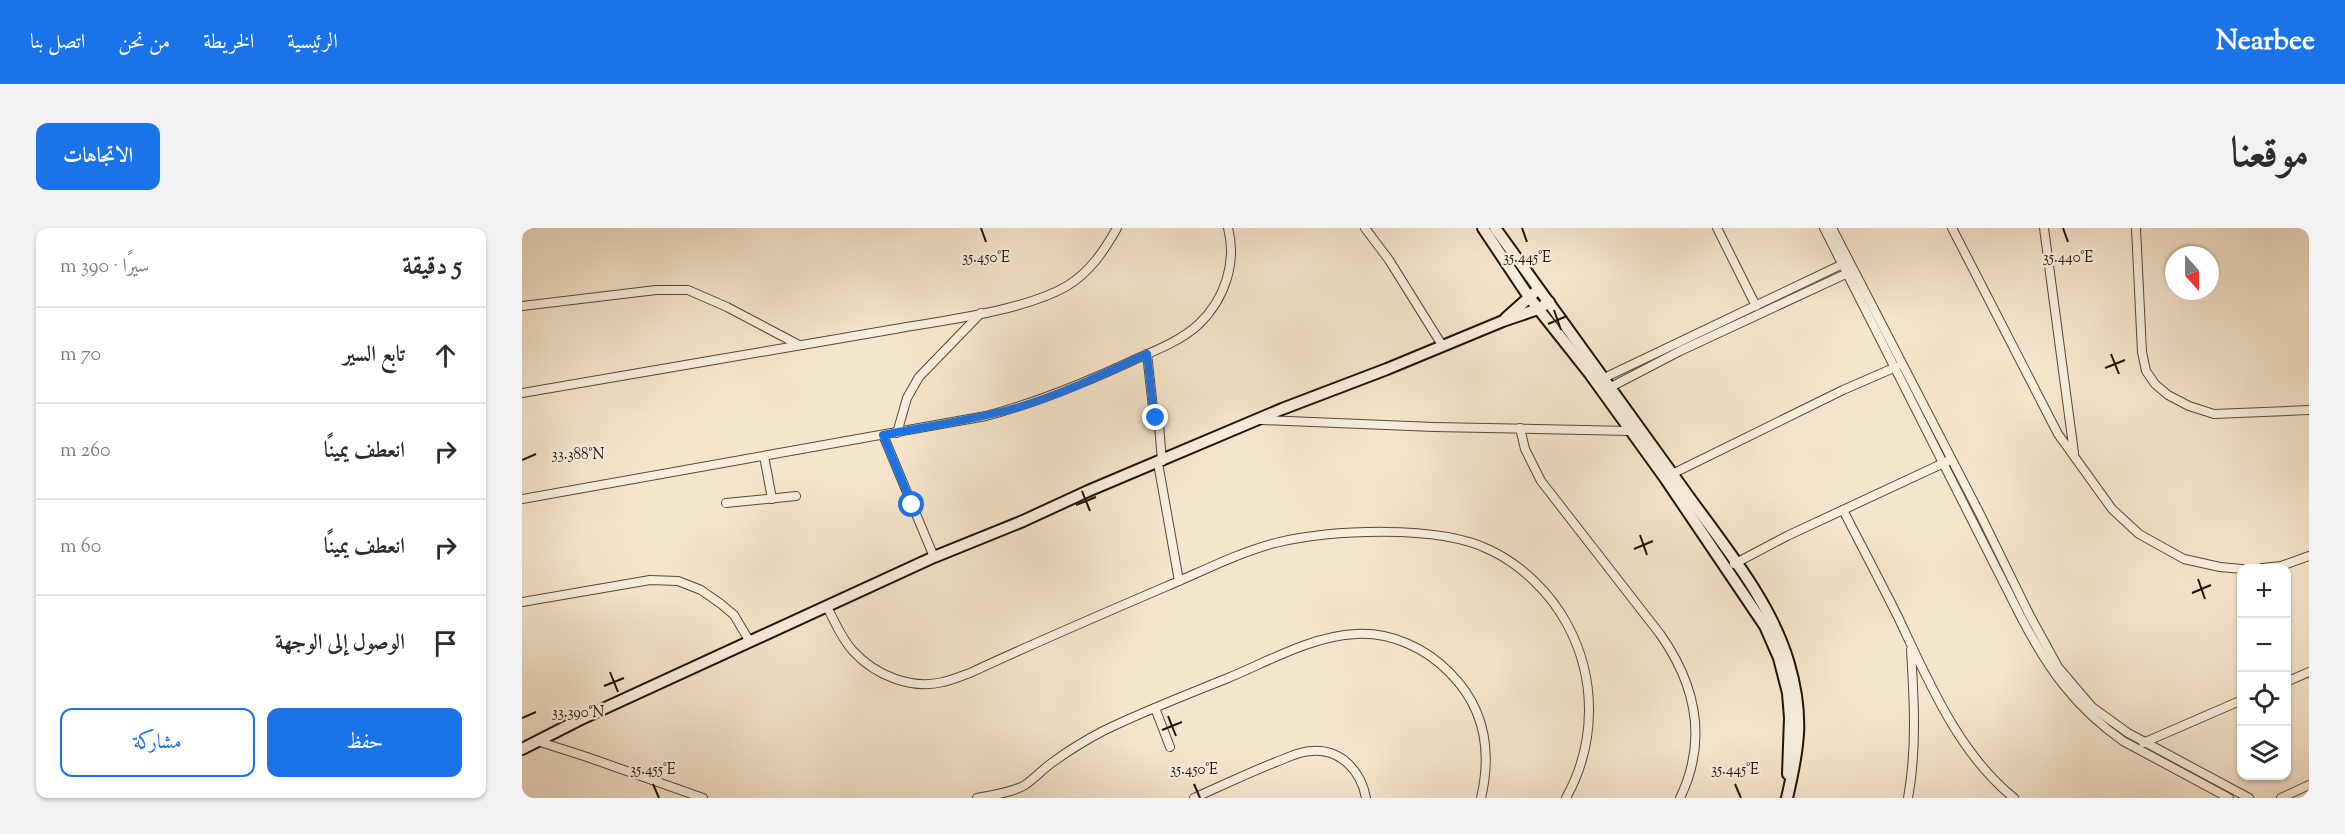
<!DOCTYPE html>
<html lang="ar">
<meta charset="utf-8">
<style>
body{margin:0;font-family:"Sorts Mill Goudy",Amiri,serif;background:#f2f2f3;color:#2b2b33;direction:rtl}
.controls{position:absolute;right:18px;bottom:18px;display:grid;overflow:hidden;border-radius:12px;box-shadow:0 2px 4px #0004}
.controls button{width:54px;height:54px;display:grid;place-items:center;padding:0;border:0;border-bottom:2px solid #e1e1e2;background:#fff;color:#2b2b33;font:30px sans-serif}
.compass{position:absolute;left:1643px;top:18px;width:54px;height:54px;border-radius:50%;background:#fff;box-shadow:0 2px 4px #0004;rotate:159deg}
.stop{position:absolute;width:18px;height:18px;margin:-14px;border:4px solid #1a73e8;border-radius:50%;background:#fff}
.stop.end{background:#1a73e8;border-color:#fff;box-shadow:0 2px 6px #0008}
.list{margin:0;padding:0;list-style:none}
h2{display:flex;justify-content:space-between;align-items:center;height:78px;margin:0;padding:0 24px;font-size:26px}
h2 small{font-size:20px;font-weight:400;color:#7c7c81}
.list li{display:grid;grid-template-columns:39px 1fr auto;gap:18px;align-items:center;box-sizing:border-box;height:96px;padding:0 24px;border-top:2px solid #e1e1e2}
.list b{display:block;font-size:22px;white-space:nowrap}
.list em{font-size:20px;font-style:normal;color:#7c7c81}
.actions{display:flex;gap:12px;padding:18px 24px}
.actions a{flex:1;padding:14px 0;border:2px solid #1a73e8;border-radius:12px;text-align:center;font-size:21px;color:#1a73e8}
.actions .main{background:#1a73e8;color:#fff}
.icon{flex:none;width:33px;height:33px;fill:none;stroke:currentColor;stroke-width:2;stroke-linecap:round;stroke-linejoin:round}
.map{position:relative;flex:none;width:1787px;height:570px;overflow:hidden;direction:ltr;border-radius:12px}
header{display:flex;align-items:center;gap:36px;box-sizing:border-box;height:84px;padding:0 30px;background:#1a73e8;color:#fff}
header strong{font-size:28px}
nav{display:flex;gap:33px;margin-inline-start:auto;font-size:21px}
.intro{display:flex;align-items:center;justify-content:space-between;box-sizing:border-box;height:144px;padding:0 36px}
h1{margin:0;font-size:42px}
.button{padding:15px 27px;border-radius:12px;background:#1a73e8;color:#fff;font-size:21px;font-weight:700}
main{display:flex;gap:36px;padding:0 36px}
aside{flex:1;background:#fff;border-radius:12px;box-shadow:0 2px 4px #0004}
.map>svg:first-child{display:block}
</style>
<header>
<strong>Nearbee</strong>
<nav><a>الرئيسية</a><a>الخريطة</a><a>من نحن</a><a>اتصل بنا</a></nav>
</header>
<div class="intro"><h1>موقعنا</h1><a class="button">الاتجاهات</a></div>
<main>
<div class="map">
<svg width="1787" height="570" viewBox="0 0 1787 570">
<rect width="100%" height="100%" fill="#f6e5cd"/>
<filter id="stains"><feTurbulence type="fractalNoise" baseFrequency=".00333" numOctaves="4"/><feColorMatrix values="0 0 0 0 .2 0 0 0 0 .09 0 0 0 0 .02 0 0 0 .5 -.17"/></filter>
<radialGradient id="worn" r=".72"><stop offset=".6" stop-color="#630" stop-opacity="0"/><stop offset="1" stop-color="#630" stop-opacity=".3"/></radialGradient>
<g fill="none" stroke-linecap="round" stroke-linejoin="round">
<!-- street casing -->
<g stroke="#584833" stroke-width="10">
<g id="street">
<polyline points="843,0 867,32 920,117"/>
<polyline points="1195,0 1234,78"/>
<path d="M1302 0 1500 391C1527 442 1553 479 1601 513L1707 570"/>
<polyline points="1310,0 1458,286 1508,388 1536,439 1570,479 1606,505 1727,570"/>
<polyline points="1430,0 1536,206 1590,281 1617,306 1662,331 1698,339 1720,341"/>
<polyline points="1522,0 1552,225"/>
<polyline points="1614,0 1620,124 1624,143 1633,156 1646,167 1667,178 1692,186 1787,182"/>
<polyline points="0,78 134,62 166,62 205,79 277,117"/>
<polyline points="625,126 631,180 637,197 640,233"/>
<polyline points="1082,150 1323,35"/>
<polyline points="1085,161 1158,123 1328,44"/>
<path d="M0 165C124 143 249 123 373 101 423 92 502 83 545 58 568 44 582 23 595 0"/>
<polyline points="739,192 912,199 1109,203"/>
<path d="M998 200 1003 221 1019 253 1138 406C1174 457 1186 512 1158 570"/>
<polyline points="375,205 385,170 397,149 459,85"/>
<polyline points="361,207 412,329"/>
<polyline points="242,228 250,271"/>
<polyline points="636,235 657,353"/>
<polyline points="1148,247 1321,162 1374,139"/>
<path d="M0 271 464 188C516 174 565 154 614 131 635 122 660 112 677 96 703 71 715 34 706 0"/>
<polyline points="204,275 274,268"/>
<path d="M1321 282C1339 317 1358 353 1376 389 1406 452 1436 525 1492 570"/>
<polyline points="1212,336 1265,308 1426,233"/>
<polyline points="1740,340 1759,338 1787,328"/>
<polyline points="0,374 128,352 156,353 179,362 199,376 212,387 228,414"/>
<path d="M305 379C313 394 319 410 331 423 353 447 389 462 421 454 430 452 439 448 448 445 512 415 578 387 643 359 679 344 715 325 753 315 808 302 916 296 968 322 1000 337 1029 366 1045 396 1075 451 1074 516 1044 570"/>
<polyline points="1764,454 1787,444"/>
<polyline points="633,480 648,519"/>
<polyline points="15,513 65,529 181,570"/>
<polyline points="1621,515 1720,472"/>
<path d="M455 570C470 567 489 565 503 557 513 550 521 541 531 534 546 523 564 512 581 503 622 483 664 467 706 450 747 433 790 408 834 406 869 404 904 420 928 445 963 480 970 523 959 570"/>
<path d="M672 570C699 558 726 545 754 534 765 530 777 523 790 523 819 521 839 543 844 570"/>
<path d="M1386 570C1395 521 1392 471 1389 422"/>
<polyline points="1759,570 1787,557"/>
</g>
</g>
<!-- secondary casing -->
<g stroke="#231300" stroke-width="14">
<g id="secondary">
<polyline points="961,0 1007,69 1068,146 1143,250 1243,398 1257,430 1266,465 1268,490 1266,546"/>
<path d="M973 0C1035 86 1097 172 1159 258 1197 312 1249 372 1267 436 1282 488 1277 519 1265 570"/>
<polyline points="984,90 1012,65"/>
<polyline points="0,521 57,492 412,329 501,293 566,263 760,181 865,141 981,93 1016,81 1027,74"/>
</g>
</g>
<!-- street -->
<use href="#street" stroke="#f9eede" stroke-width="8"/>
<!-- secondary -->
<use href="#secondary" stroke="#f9eede" stroke-width="10"/>
</g>
<g fill="none" stroke-linecap="round" stroke-linejoin="round">
<!-- route -->
<path stroke="#1a73e8" stroke-width="8" d="M390 277 361 207C406 198 452 192 497 179 541 166 583 145 625 126L631 180 634 190"/>
</g>
<!-- ticks -->
<path fill="none" stroke="#231300" stroke-width="2" d="M459 0 464 14M1000 0 1005 14M1541 0 1546 14M1032 82 1039 102M1026 96 1045 88M1589 126 1597 146M1583 140 1603 132M0 232 14 226M560 263 568 283M554 277 574 269M1118 307 1125 327M1112 321 1131 313M1676 351 1683 371M1670 365 1689 357M88 444 96 464M82 458 102 450M646 488 654 508M0 490 14 484M640 502 660 494M131 556 137 570M672 556 678 570M1213 556 1219 570"/>
<g font-size="15" text-anchor="middle" fill="#231300" stroke="#f9eede" stroke-width="5" stroke-linejoin="round" paint-order="stroke">
<text x="464" y="34">35.450°E</text>
<text x="1005" y="34">35.445°E</text>
<text x="1546" y="34">35.440°E</text>
<text x="56" y="231">33.388°N</text>
<text x="56" y="489">33.390°N</text>
<text x="131" y="546">35.455°E</text>
<text x="672" y="546">35.450°E</text>
<text x="1213" y="546">35.445°E</text>
</g>
<rect width="100%" height="100%" filter="url(#stains)"/>
<rect width="100%" height="100%" fill="url(#worn)"/>
</svg>
<div class="controls">
<button>+</button>
<button>−</button>
<button><svg class="icon" aria-label="locate" viewBox="0 0 24 24"><circle cx="12" cy="12" r="6"/><path d="M12 2v4M12 18v4M2 12h4M18 12h4"/></svg></button>
<button><svg class="icon" aria-label="layers" viewBox="0 0 24 24"><path d="M12 4l9 5-9 5-9-5zM3 14l9 5 9-5"/></svg></button>
</div>
<svg class="compass" viewBox="-18 -18 36 36"><path d="M0-13l5 13h-10z" fill="#e53935"/><path d="M0 13l5-13h-10z" fill="#7c7c81"/></svg>
<div class="stop" style="left:390px;top:277px"></div>
<div class="stop end" style="left:634px;top:190px"></div>
</div>
<aside>
<h2>5 دقيقة<small>سيرًا · 390 m</small></h2>
<ul class="list">
<li><svg class="icon" aria-label="ahead" viewBox="0 0 24 24"><path d="M12 20V5M6 11l6-6 6 6"/></svg><div><b>تابع السير</b></div><em>70 m</em></li>
<li><svg class="icon" aria-label="right" viewBox="0 0 24 24"><path d="M7 20v-9h11M14 6l5 5-5 5"/></svg><div><b>انعطف يمينًا</b></div><em>260 m</em></li>
<li><svg class="icon" aria-label="right" viewBox="0 0 24 24"><path d="M7 20v-9h11M14 6l5 5-5 5"/></svg><div><b>انعطف يمينًا</b></div><em>60 m</em></li>
<li><svg class="icon" aria-label="arrive" viewBox="0 0 24 24"><path d="M6 21V4h12l-3 4 3 4H6"/></svg><div><b>الوصول إلى الوجهة</b></div></li>
</ul>
<div class="actions"><a class="main">حفظ</a><a>مشاركة</a></div>
</aside>
</main>
